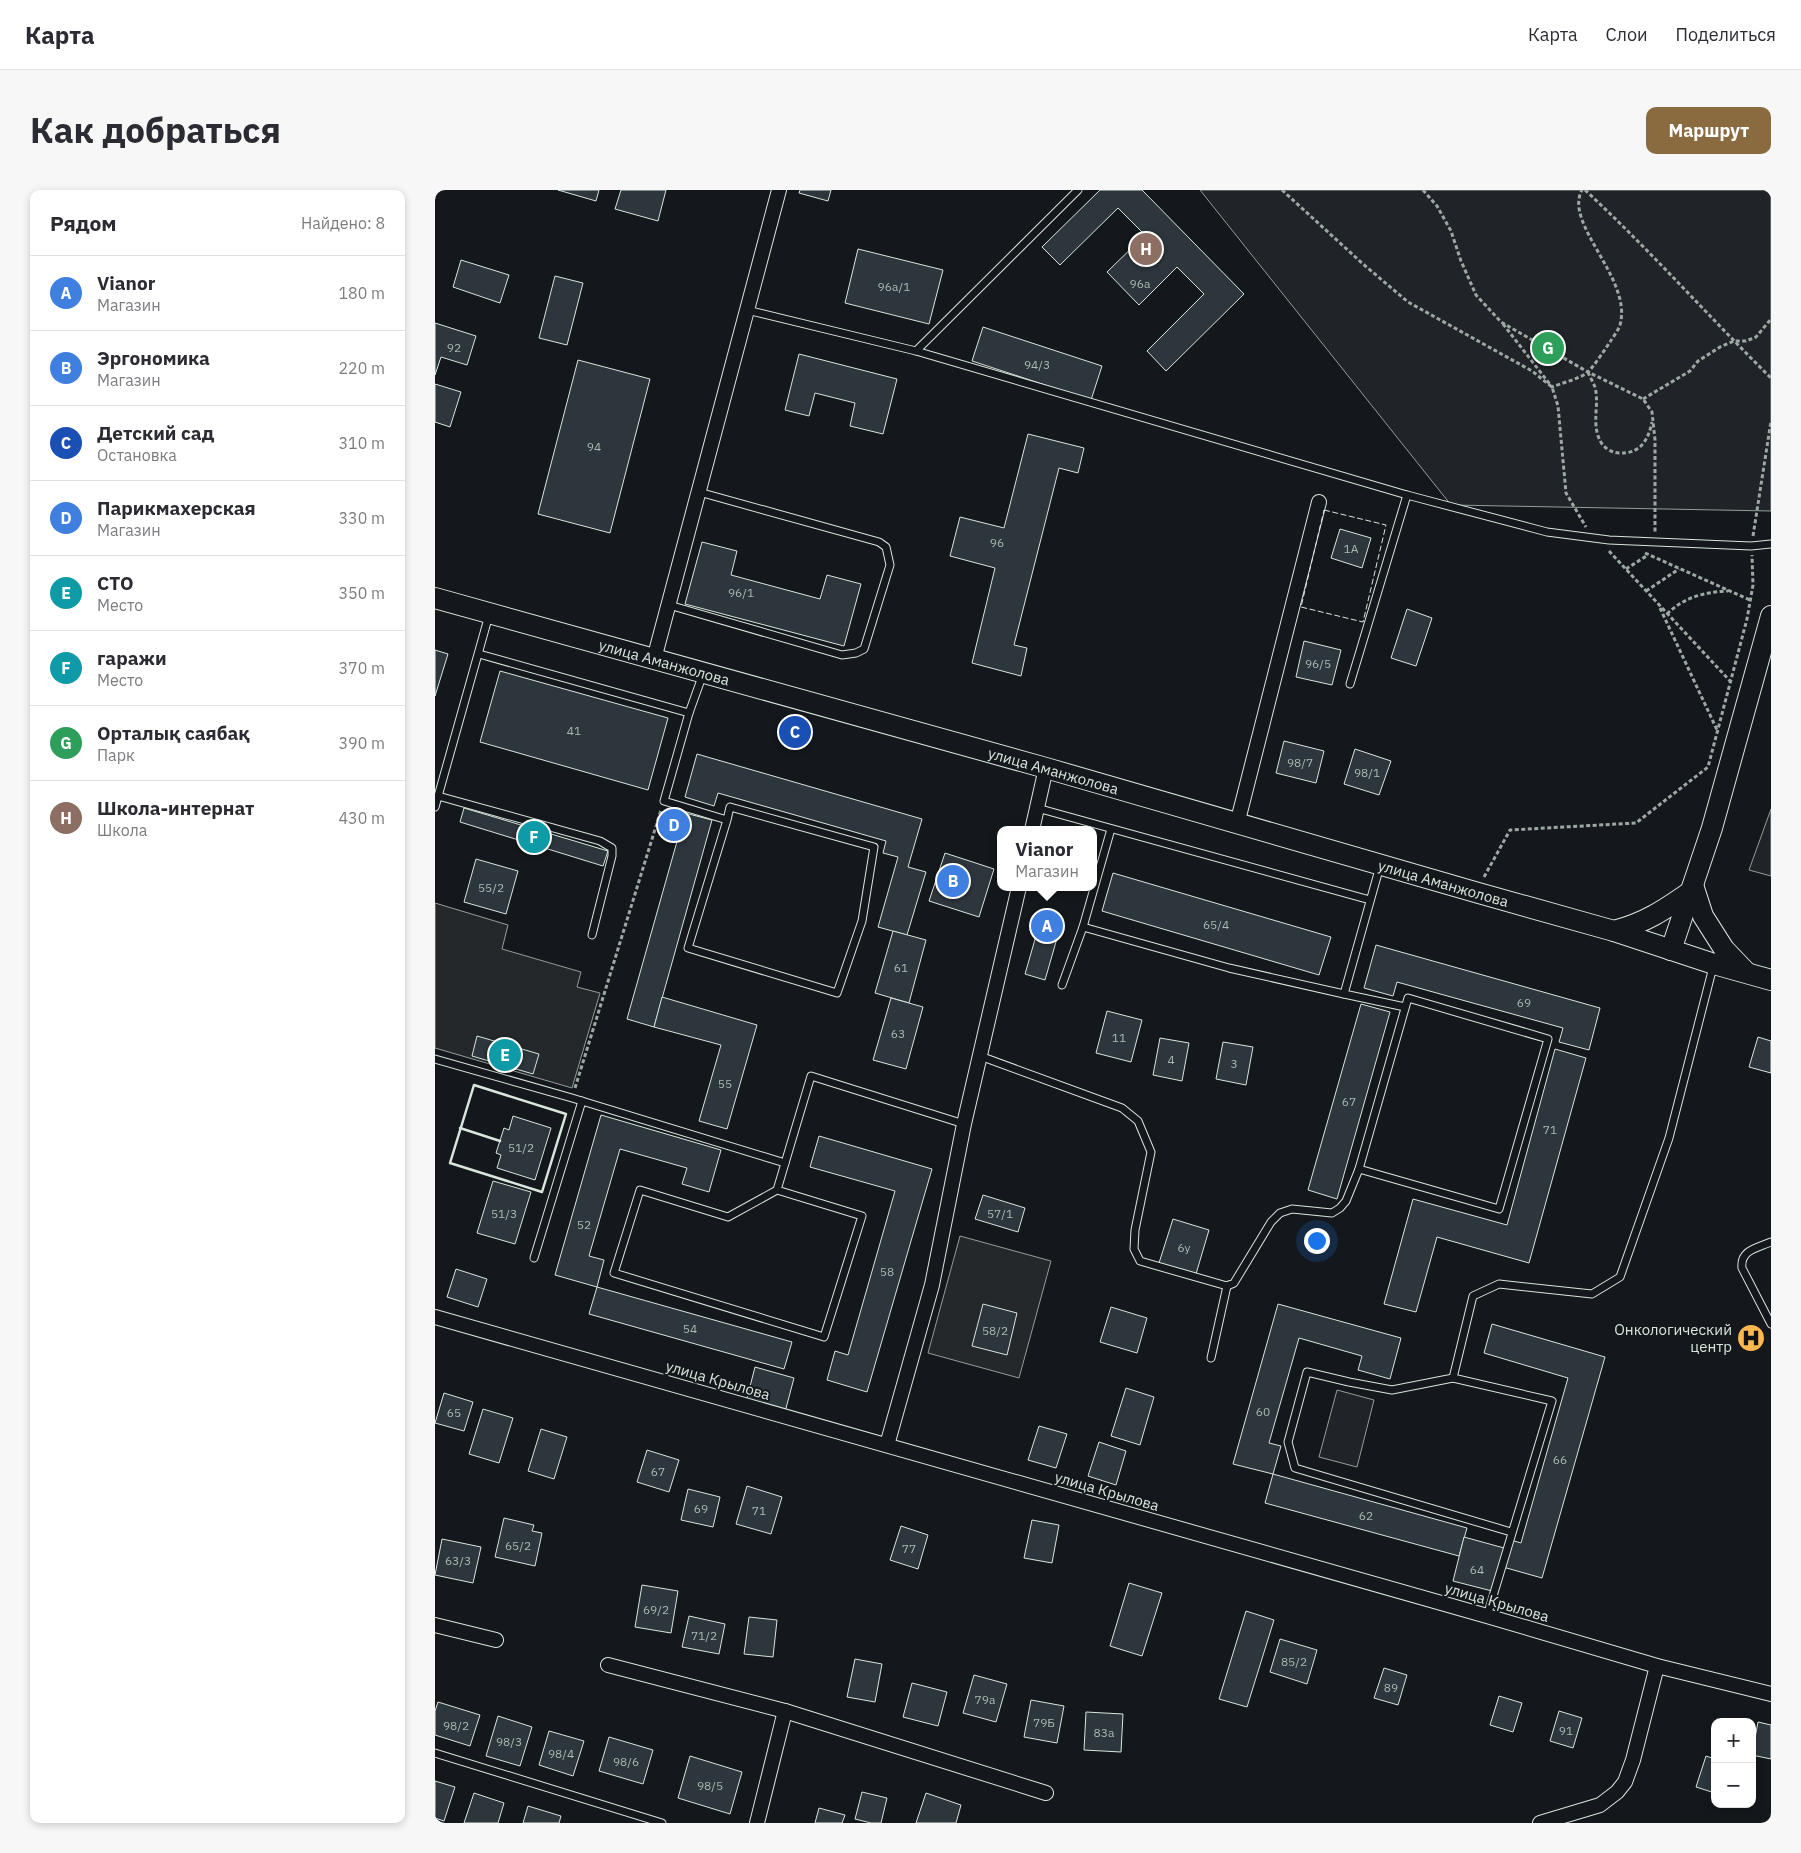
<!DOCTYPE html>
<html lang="ru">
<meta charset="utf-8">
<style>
body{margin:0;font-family:"IBM Plex Sans",sans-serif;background:#f7f7f7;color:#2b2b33}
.controls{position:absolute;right:15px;bottom:15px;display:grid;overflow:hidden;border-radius:10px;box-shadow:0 2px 8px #0003}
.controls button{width:45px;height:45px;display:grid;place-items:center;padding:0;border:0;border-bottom:1px solid #e1e1e2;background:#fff;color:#2b2b33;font:25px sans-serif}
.you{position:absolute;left:881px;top:1050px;width:18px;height:18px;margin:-12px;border:4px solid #fff;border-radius:50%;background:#1a73e8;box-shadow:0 0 0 8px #1a73e833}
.badge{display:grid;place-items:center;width:32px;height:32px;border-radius:50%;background:#8a6a3f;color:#fff;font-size:16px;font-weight:700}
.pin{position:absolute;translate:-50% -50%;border:2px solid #fff;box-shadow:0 1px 5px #0006}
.popup{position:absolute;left:562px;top:636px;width:100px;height:65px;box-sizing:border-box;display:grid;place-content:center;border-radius:10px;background:#fff;filter:drop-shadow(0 1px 4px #0005);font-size:16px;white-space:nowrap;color:#7c7c81}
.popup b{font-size:19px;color:#2b2b33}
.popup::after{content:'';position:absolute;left:50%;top:100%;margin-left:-10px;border:10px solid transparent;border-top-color:#fff}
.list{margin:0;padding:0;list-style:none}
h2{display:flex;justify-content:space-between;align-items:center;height:65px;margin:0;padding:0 20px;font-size:21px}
h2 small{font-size:16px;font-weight:400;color:#7c7c81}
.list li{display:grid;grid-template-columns:32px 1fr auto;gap:15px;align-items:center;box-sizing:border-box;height:75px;padding:0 20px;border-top:1px solid #e1e1e2}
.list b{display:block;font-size:19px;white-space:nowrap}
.list p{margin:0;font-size:16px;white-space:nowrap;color:#7c7c81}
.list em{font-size:16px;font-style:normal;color:#7c7c81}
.map{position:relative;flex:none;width:1336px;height:1633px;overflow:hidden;border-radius:10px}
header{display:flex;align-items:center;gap:30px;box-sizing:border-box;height:70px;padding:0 25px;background:#fff;border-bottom:1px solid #e1e1e2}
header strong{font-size:24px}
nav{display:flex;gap:28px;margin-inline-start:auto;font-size:18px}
.intro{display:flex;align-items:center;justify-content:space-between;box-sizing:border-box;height:120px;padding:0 30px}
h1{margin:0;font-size:35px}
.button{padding:12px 22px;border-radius:10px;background:#8a6a3f;color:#fff;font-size:18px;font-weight:700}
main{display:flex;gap:30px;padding:0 30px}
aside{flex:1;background:#fff;border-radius:10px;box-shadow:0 2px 8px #0003}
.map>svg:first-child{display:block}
</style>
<header>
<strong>Карта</strong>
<nav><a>Карта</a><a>Слои</a><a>Поделиться</a></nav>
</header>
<div class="intro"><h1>Как добраться</h1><a class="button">Маршрут</a></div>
<main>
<aside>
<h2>Рядом<small>Найдено: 8</small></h2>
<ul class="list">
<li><span class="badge" style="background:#3f7fe0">A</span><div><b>Vianor</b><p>Магазин</p></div><em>180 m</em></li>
<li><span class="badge" style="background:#3f7fe0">B</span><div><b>Эргономика</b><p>Магазин</p></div><em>220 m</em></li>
<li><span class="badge" style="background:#1a4fb4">C</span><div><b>Детский сад</b><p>Остановка</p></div><em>310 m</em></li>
<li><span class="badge" style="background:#3f7fe0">D</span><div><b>Парикмахерская</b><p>Магазин</p></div><em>330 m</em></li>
<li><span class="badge" style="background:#0f9aa8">E</span><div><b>СТО</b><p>Место</p></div><em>350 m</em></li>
<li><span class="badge" style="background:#0f9aa8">F</span><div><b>гаражи</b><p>Место</p></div><em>370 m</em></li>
<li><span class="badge" style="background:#2e9e5b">G</span><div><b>Орталық саябақ</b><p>Парк</p></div><em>390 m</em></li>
<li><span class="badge" style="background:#8d6e63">H</span><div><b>Школа-интернат</b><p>Школа</p></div><em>430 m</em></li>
</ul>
</aside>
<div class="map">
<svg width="1336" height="1633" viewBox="0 0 1336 1633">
<rect width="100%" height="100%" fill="#14181c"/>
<!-- green -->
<g fill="#202428" stroke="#939e99">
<polygon points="765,0 1336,0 1336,321 1016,315"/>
<polygon points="1336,619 1336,686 1314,680"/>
<polygon points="902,1200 939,1210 922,1277 884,1267"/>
</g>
<!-- parking -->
<g fill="#24282b" stroke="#939e99">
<polygon points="0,713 73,735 67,759 146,782 142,797 165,803 137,898 0,858"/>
<polygon points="525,1046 616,1071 584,1188 493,1163"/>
</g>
<!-- building -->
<g fill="#2c363c" stroke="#d8e6dc">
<polygon points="123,0 164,0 161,11"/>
<polygon points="186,0 231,0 223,31 180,19"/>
<polygon points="365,0 396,0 393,11 364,3"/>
<polygon points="665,0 707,0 809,104 731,181 712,161 769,104 742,77 704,115 672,82 710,45 683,18 625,75 607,57"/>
<polygon points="423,59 508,80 494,134 410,113"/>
<polygon points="26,70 74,85 65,113 18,97"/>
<polygon points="120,86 148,93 132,155 104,148"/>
<polygon points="0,133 41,146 32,175 6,167 0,185"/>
<polygon points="548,137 667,176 656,210 537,171"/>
<polygon points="364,164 462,189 448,244 415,236 420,213 380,203 374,226 350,220"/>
<polygon points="143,170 215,189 175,343 103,324"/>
<polygon points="0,194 26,202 15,237 0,232"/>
<polygon points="593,244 649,258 643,283 624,278 579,455 592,458 586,486 537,473 560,378 515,366 525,327 569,338"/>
<polygon points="905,339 936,348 927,378 896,368"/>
<polygon points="267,352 302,361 296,385 385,409 392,385 426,394 409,456 250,414"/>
<polygon points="972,419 997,428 981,476 956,468"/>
<polygon points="869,451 906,460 897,495 861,487"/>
<polygon points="0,460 13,464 0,506"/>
<polygon points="65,481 233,528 213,600 45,552"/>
<polygon points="849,551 889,561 881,593 841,583"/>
<polygon points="920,559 956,571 944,605 909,594"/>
<polygon points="262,564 487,629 473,677 491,682 472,745 443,737 463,667 448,663 451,651 283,603 279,616 250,607"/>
<polygon points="29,618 173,661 168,676 25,632"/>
<polygon points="250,623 277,630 219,837 192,829"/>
<polygon points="510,663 559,679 544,727 494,711"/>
<polygon points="41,669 83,681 71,724 29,712"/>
<polygon points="678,683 896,747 884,785 667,721"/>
<polygon points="607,725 627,731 610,790 590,784"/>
<polygon points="458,741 491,750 474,813 440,803"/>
<polygon points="941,755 1165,818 1154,860 1124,852 1128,838 962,792 958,806 929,798"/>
<polygon points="227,807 322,835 292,939 264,931 286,855 219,837"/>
<polygon points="456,808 488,817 471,879 438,870"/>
<polygon points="926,814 955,822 902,1009 873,1000"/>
<polygon points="672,821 707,830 696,872 661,863"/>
<polygon points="42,846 104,864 98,884 37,866"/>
<polygon points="1323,847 1336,851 1336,883 1314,877"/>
<polygon points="725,848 754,853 747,891 718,885"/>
<polygon points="788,852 818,857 811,895 781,889"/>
<polygon points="1120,859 1151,868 1094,1073 1002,1047 981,1122 949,1114 978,1009 1072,1035"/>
<polygon points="166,925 286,960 274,1002 247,994 252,978 185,959 154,1066 169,1070 162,1097 120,1085"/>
<polygon points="78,926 116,938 100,990 62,978 66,965 61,963 69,938 74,940"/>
<polygon points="384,946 497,979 432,1202 392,1190 400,1161 413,1165 460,1001 375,977"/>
<polygon points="58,991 96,1002 80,1054 42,1043"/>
<polygon points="548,1005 590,1018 583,1042 540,1029"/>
<polygon points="738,1029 774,1040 761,1084 724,1073"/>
<polygon points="21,1079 52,1089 43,1117 12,1107"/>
<polygon points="162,1097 357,1152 349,1179 154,1124"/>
<polygon points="548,1114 582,1123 572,1165 537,1156"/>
<polygon points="843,1114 966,1148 955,1189 923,1180 927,1166 864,1148 834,1253 846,1256 838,1284 798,1274"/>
<polygon points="676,1117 712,1128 702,1163 665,1152"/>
<polygon points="1057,1134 1170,1167 1107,1388 1068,1377 1076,1350 1086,1353 1133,1188 1049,1163"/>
<polygon points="320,1177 359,1188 350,1222 311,1212"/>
<polygon points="691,1198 719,1207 705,1255 676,1246"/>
<polygon points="9,1203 38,1212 29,1241 0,1233"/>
<polygon points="48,1219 78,1228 64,1273 34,1264"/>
<polygon points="604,1236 632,1244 621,1278 593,1270"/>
<polygon points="106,1239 132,1247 119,1289 93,1281"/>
<polygon points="664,1252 691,1261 681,1295 653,1286"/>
<polygon points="212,1260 244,1270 234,1302 202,1292"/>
<polygon points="838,1284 1032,1338 1024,1366 830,1313"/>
<polygon points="312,1296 347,1307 336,1344 301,1334"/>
<polygon points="253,1299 285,1307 278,1337 246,1330"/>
<polygon points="69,1328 99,1335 97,1341 107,1343 100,1376 60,1367"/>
<polygon points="597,1330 624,1335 617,1373 589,1368"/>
<polygon points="466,1336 493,1345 483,1379 455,1370"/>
<polygon points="1029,1347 1069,1358 1057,1401 1018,1391"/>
<polygon points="7,1349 46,1357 38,1393 0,1385"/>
<polygon points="694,1393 727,1403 707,1466 675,1456"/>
<polygon points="207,1395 243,1401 236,1443 200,1437"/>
<polygon points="811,1421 839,1430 812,1517 784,1509"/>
<polygon points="254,1426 290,1434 284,1464 247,1457"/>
<polygon points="314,1427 342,1430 338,1467 309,1464"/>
<polygon points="845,1449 882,1460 872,1494 835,1482"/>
<polygon points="420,1469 447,1474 440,1512 412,1507"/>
<polygon points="949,1478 972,1485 963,1515 939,1508"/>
<polygon points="539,1485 572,1494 561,1532 528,1523"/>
<polygon points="477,1493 512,1502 503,1536 468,1527"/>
<polygon points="1064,1506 1087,1513 1078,1542 1055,1535"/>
<polygon points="596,1510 629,1516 622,1553 589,1547"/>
<polygon points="3,1512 45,1525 35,1556 0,1545 0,1521"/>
<polygon points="1124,1521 1147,1528 1138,1558 1115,1551"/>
<polygon points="651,1522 688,1524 686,1562 649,1560"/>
<polygon points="63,1526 97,1537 85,1576 51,1566"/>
<polygon points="1323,1532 1336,1535 1336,1569 1317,1565"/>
<polygon points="114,1541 149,1551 138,1586 104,1575"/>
<polygon points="174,1547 218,1560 208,1594 164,1581"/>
<polygon points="255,1566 307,1582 295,1624 243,1608"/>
<polygon points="1271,1566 1280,1569 1280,1603 1261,1597"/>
<polygon points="0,1591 20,1597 9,1631 0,1628"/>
<polygon points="427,1602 452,1608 446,1633 436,1633 420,1629"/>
<polygon points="39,1603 69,1613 63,1633 29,1633"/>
<polygon points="491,1603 526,1615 521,1633 481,1633"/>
<polygon points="93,1616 126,1626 124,1633 88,1633"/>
<polygon points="384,1618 410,1625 407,1633 380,1633"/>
</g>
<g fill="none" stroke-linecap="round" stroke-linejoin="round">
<!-- service casing -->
<g stroke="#d8e6dc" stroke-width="9">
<g id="service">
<polyline points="312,120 481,161 643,0"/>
<polyline points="481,161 972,305"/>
<polyline points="234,415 407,465 421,463 429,459 455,375 451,357 444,352 264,302"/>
<polyline points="44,464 254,523"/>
<polyline points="268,484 254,523 229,611 292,630 295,617 439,657 427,731 402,803 253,758 292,630"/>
<polyline points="915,494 972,305 1112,342 1174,350 1316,356 1336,354"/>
<polyline points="3,606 165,651 177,658 177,666 157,745"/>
<polyline points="0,617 54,425"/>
<polyline points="602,618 935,710"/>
<polyline points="945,676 909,804 970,817"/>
<polyline points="648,737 794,778 909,804"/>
<polyline points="627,795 648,737 676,639"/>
<polygon points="973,808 1113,849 1064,1019 924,979"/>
<polyline points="545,866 687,918 703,931 716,962 700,1040 699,1059 705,1071 792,1096 799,1093 836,1032 845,1023 857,1019 897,1023 905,1018 911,1011 924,979"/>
<polyline points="0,869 137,908 350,973"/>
<polyline points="342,1000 427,1026 389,1147 179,1083 205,1000 293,1027 342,1000 376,886 529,934"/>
<path d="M1336 1052C1322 1058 1305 1060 1307 1078L1336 1134"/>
<polyline points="99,1068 147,911"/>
<polyline points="776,1168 792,1096"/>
<polyline points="1018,1188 957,1200 914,1192 872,1182 853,1252 860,1278 1076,1342"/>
<polyline points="1052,1426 1117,1211 1018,1188 1038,1106 1064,1094 1157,1104 1185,1087 1234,948 1278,777"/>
<polyline points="0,1563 227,1633"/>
</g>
</g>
<!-- minor casing -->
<g stroke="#d8e6dc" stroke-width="16">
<g id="minor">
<polyline points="219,469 344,0"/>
<polyline points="802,634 884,312"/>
<polyline points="597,640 611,578"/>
<polyline points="0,1127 1052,1426 1222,1476 1336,1504"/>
<polyline points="452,1255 497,1095 529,934 584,697"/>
<polyline points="0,1435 61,1450"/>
<polyline points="173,1475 350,1521 611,1603"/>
<polyline points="322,1633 350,1521"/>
<polyline points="1105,1633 1165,1615 1182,1602 1190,1592 1198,1570 1222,1476"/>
</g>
</g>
<!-- secondary casing -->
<g stroke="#d8e6dc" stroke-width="22">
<g id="secondary">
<path id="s1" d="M0 408 611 578 1040 702 1179 741 1279 774 1336 790"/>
<polyline points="1258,695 1268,726 1289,759 1311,782"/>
<path d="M1179 741C1210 733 1229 720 1255 702"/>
<polyline points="1236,760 1277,638 1336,426"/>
</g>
</g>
<!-- path -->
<g stroke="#9da8a2" stroke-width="3" stroke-dasharray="4 2.5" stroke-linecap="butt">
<polyline points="847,0 928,74 973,112 1097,181 1117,197 1123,216 1131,303 1151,337"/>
<polyline points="988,0 1002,16 1016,41 1026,71 1041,105 1066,132 1153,182 1208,209 1217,222 1220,250 1220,343"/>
<path d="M1150 0C1215 60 1273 126 1336 188"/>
<path d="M1068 134 1117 197C1127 193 1143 189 1152 183 1157 179 1171 158 1175 152 1178 147 1183 141 1185 135 1198 89 1128 34 1147 0"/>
<path d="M1153 182C1155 187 1158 192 1160 197 1165 216 1155 235 1167 254 1171 259 1178 263 1184 263 1205 264 1213 251 1217 232"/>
<polyline points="1208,209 1255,181 1263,171 1285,157 1299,151 1311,151 1321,147 1336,129"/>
<polyline points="1318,346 1336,231"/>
<polyline points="1174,361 1296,492"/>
<polyline points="1210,363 1315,410"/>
<polyline points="1191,379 1213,365"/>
<polyline points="1211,401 1244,379"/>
<polyline points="1225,418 1283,542"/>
<path d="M1232 424C1249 407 1270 402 1293 401"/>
<polyline points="1049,687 1075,640 1201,633 1273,577 1312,429 1318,395 1317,365"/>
<polyline points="140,898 226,620"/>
</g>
<!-- service -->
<use href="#service" stroke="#14181c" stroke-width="7"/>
<!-- minor -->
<use href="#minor" stroke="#14181c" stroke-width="14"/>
<!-- secondary -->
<use href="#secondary" stroke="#14181c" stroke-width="20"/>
<!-- fence -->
<polygon stroke="#d8e6dc" stroke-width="1" stroke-dasharray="6 2.5" stroke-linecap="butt" points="889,320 951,335 928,432 866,417"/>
<!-- wall -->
<g stroke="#d8e6dc" stroke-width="2.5">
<polygon points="39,895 131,924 107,1002 15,973"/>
<polyline points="25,938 65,951"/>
</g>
</g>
<!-- icons -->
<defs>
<g id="hospital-disc" transform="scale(1.4375)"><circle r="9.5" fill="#ffb74d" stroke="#14181c"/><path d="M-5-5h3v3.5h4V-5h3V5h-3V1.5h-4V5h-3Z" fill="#111"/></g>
</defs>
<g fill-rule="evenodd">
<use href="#hospital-disc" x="1316" y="1148"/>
</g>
<g text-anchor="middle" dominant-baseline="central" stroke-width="4" stroke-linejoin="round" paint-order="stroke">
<!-- number labels -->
<g font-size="12" fill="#adbab4">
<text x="705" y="93">96а</text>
<text x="459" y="96">96а/1</text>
<text x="19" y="157">92</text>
<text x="602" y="174">94/3</text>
<text x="159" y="256">94</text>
<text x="562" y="352">96</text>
<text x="916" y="358">1А</text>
<text x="306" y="402">96/1</text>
<text x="883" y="473">96/5</text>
<text x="139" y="540">41</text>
<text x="865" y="572">98/7</text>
<text x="932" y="582">98/1</text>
<text x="56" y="697">55/2</text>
<text x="781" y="734">65/4</text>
<text x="466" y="777">61</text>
<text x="1089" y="812">69</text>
<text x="463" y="843">63</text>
<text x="684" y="847">11</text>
<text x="736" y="869">4</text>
<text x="799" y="873">3</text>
<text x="290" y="893">55</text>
<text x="914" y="911">67</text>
<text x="1115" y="939">71</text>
<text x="86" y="957">51/2</text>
<text x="69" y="1023">51/3</text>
<text x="565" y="1023">57/1</text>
<text x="149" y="1034">52</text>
<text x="749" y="1057">6у</text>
<text x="452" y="1081">58</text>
<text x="255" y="1138">54</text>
<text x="560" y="1140">58/2</text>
<text x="828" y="1221">60</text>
<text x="19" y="1222">65</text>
<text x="1125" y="1269">66</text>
<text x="223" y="1281">67</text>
<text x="266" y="1318">69</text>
<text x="324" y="1320">71</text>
<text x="931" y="1325">62</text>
<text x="83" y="1355">65/2</text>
<text x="474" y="1358">77</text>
<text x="23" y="1370">63/3</text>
<text x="1042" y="1379">64</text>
<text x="221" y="1419">69/2</text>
<text x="269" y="1445">71/2</text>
<text x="859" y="1471">85/2</text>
<text x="956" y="1497">89</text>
<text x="550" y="1509">79а</text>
<text x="609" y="1532">79Б</text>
<text x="21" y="1535">98/2</text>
<text x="1131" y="1540">91</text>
<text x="669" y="1542">83а</text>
<text x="74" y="1551">98/3</text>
<text x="126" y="1563">98/4</text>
<text x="191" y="1571">98/6</text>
<text x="275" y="1595">98/5</text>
</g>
<!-- street labels -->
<g font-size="15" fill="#d8e6dc" stroke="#14181c">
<text stroke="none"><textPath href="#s1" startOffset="238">улица Аманжолова</textPath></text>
<text stroke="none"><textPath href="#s1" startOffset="642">улица Аманжолова</textPath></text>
<text stroke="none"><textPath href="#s1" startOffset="1048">улица Аманжолова</textPath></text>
<text transform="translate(283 1190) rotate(16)">улица Крылова</text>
<text transform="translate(672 1301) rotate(16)">улица Крылова</text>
<text transform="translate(1062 1412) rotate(16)">улица Крылова</text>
</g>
<!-- poi labels -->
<g font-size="15" fill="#d8e6dc" stroke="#14181c" text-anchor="end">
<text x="1297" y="1139">Онкологический<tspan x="1297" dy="17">центр</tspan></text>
</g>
</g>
</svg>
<div class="controls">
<button>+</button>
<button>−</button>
</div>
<div class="you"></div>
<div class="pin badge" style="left:612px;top:736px;background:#3f7fe0">A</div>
<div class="popup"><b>Vianor</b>Магазин</div>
<div class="pin badge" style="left:518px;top:691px;background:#3f7fe0">B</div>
<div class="pin badge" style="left:360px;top:542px;background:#1a4fb4">C</div>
<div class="pin badge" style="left:239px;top:635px;background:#3f7fe0">D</div>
<div class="pin badge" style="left:70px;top:865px;background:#0f9aa8">E</div>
<div class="pin badge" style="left:99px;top:647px;background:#0f9aa8">F</div>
<div class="pin badge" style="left:1113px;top:158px;background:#2e9e5b">G</div>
<div class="pin badge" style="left:711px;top:59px;background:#8d6e63">H</div>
</div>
</main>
